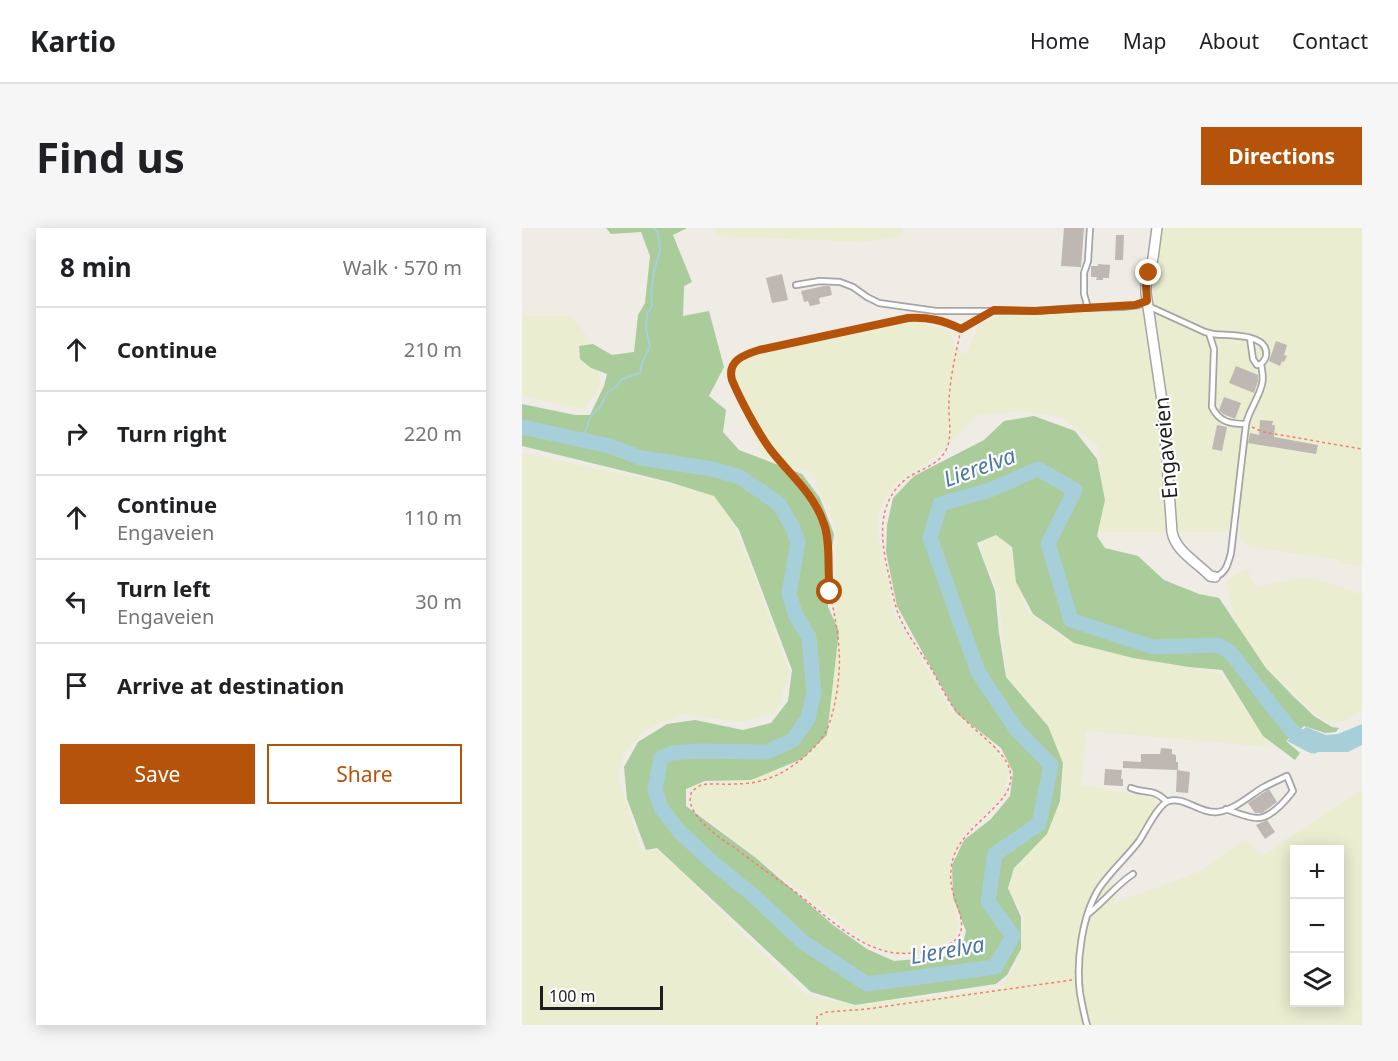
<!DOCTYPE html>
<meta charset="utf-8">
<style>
body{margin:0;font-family:"Noto Sans",sans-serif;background:#f6f6f6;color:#202124}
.controls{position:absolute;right:18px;bottom:18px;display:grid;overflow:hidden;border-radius:0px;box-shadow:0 3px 15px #0003}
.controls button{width:54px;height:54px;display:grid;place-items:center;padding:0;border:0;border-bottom:2px solid #e0e0e0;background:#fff;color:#202124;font:30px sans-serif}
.scale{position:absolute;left:18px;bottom:15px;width:123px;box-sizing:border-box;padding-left:6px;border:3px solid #1e1e1e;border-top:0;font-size:16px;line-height:21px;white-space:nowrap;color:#1e1e1e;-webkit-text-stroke:4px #fff;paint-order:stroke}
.stop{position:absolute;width:18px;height:18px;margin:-14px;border:4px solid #b45309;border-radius:50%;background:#fff}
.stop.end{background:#b45309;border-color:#fff;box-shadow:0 2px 6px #0008}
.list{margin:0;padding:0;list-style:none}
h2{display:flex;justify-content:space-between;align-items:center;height:78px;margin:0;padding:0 24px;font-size:26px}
h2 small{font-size:20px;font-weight:400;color:#757577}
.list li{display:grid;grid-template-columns:39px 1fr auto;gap:18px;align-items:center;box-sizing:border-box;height:84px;padding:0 24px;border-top:2px solid #e0e0e0}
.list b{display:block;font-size:22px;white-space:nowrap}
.list p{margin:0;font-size:20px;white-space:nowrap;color:#757577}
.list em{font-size:20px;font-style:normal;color:#757577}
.actions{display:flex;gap:12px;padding:18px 24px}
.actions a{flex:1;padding:14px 0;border:2px solid #b45309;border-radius:0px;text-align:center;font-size:21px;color:#b45309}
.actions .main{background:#b45309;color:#fff}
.icon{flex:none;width:33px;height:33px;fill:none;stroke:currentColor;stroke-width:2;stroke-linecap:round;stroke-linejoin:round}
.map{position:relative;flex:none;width:840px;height:797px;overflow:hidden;border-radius:0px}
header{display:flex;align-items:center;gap:36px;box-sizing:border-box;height:84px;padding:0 30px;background:#fff;border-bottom:2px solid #e0e0e0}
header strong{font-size:28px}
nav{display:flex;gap:33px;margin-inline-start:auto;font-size:21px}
.intro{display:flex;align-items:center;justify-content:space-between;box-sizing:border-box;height:144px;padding:0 36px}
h1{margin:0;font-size:42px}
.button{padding:15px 27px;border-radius:0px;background:#b45309;color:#fff;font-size:21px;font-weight:700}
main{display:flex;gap:36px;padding:0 36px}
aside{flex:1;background:#fff;border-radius:0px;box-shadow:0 3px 15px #0003}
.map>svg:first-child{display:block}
</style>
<header>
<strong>Kartio</strong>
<nav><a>Home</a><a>Map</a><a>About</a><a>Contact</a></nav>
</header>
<div class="intro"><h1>Find us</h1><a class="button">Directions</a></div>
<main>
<aside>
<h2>8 min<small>Walk · 570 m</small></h2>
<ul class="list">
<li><svg class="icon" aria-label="ahead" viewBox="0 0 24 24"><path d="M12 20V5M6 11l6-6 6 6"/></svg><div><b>Continue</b></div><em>210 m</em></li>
<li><svg class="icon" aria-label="right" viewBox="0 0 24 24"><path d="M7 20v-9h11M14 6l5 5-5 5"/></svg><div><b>Turn right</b></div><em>220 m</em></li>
<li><svg class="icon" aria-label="ahead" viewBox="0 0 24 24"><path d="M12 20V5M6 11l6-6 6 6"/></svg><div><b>Continue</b><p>Engaveien</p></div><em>110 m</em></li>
<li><svg class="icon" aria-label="left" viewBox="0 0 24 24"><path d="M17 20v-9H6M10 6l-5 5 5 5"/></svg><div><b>Turn left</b><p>Engaveien</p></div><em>30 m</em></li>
<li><svg class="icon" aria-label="arrive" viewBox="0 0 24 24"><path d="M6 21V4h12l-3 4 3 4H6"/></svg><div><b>Arrive at destination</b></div></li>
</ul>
<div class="actions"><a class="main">Save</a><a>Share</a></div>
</aside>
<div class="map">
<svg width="840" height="797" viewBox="0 0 840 797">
<rect width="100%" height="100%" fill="#efebe5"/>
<!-- farmland -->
<g fill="#ebedd1" fill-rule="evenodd">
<polygon points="192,0 380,0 381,8 342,14 196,8"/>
<polygon points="641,0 840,0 840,337 822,336 813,331 728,319 718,312 718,288 709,288 707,304 578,304 577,219 540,189 499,183 456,187 412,230 375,254 364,268 356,288 357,311 373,387 431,486 471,515 487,540 482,568 443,606 429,630 427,655 437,701 431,711 407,721 374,728 341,712 168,578 169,558 268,540 305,504 313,383 314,301 289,244 241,229 203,144 216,125 396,93 428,104 433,120 444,127 456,99 476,87 614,83 630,68 629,58"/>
<polygon points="0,78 3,88 50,88 64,107 79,156 63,181 0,168"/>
<path d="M0 225 196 266 223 323 267 444 255 485 218 494 160 486 123 502 101 526 96 550 120 624 135 621 283 766 333 778 477 760 492 741 503 690 487 661 491 639 523 603 538 577 543 537 523 494 484 447 477 366 459 322 462 312 468 306 480 309 487 318 504 382 541 410 604 428 699 446 749 519 564 503 559 557 633 570 634 580 613 614 588 641 593 675 679 643 723 611 740 628 840 561V797H0ZM772 622H818V774H772Z"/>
<polygon points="725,341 733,359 777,350 798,352 840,367 840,482 823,493 807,495 793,486 747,441 715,402 704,352"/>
</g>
<!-- forest -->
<polygon fill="#aacc9b" points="84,0 165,0 151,7 170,54 162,58 161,88 187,83 202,139 187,168 204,182 201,204 217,222 280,246 298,270 312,306 306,348 306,379 317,403 305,507 280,531 229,552 183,553 164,561 164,578 234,630 311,697 345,721 372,733 428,728 440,720 444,703 431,670 430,637 442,612 469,591 488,568 491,544 479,520 434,485 375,378 364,324 365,297 371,270 392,248 462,212 482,193 512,188 553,203 575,231 583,272 575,308 583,320 616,328 642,352 677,366 697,370 744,440 772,469 792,488 810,499 817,500 814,504 803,505 782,498 764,513 778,525 773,532 741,508 700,442 667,439 611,430 552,415 511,386 494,354 490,319 474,307 455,315 473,363 477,405 484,449 526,498 541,535 538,573 525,606 492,640 486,660 499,689 499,721 485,747 474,756 333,777 289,764 135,620 124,622 105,571 102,539 116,514 145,496 173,492 221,502 249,495 266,473 270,442 217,302 192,268 147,254 0,218 0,176 53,187 68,187 82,158 85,146 69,140 58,131 57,118 71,116 90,127 112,124 116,87 123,75 128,28 119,4 89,6"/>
<!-- water -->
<polygon fill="#a7cfda" points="840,496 840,517 826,524 786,524 765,513 784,499 804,507 816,506"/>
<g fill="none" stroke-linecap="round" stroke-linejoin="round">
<!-- stream -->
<polyline stroke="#a7cfda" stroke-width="2" points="60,212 69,188 78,179 85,165 95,158 100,151 118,145 120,135 128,119 124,100 125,86 130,78 129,66 132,43 138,23 136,4 132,0"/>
<!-- river -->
<polyline stroke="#a7cfda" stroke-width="15" points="0,199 88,218 119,230 191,241 218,249 257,276 271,300 276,314 267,366 274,388 287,409 292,465 286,490 271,512 245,524 176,523 150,525 139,530 133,562 139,580 157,603 190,634 231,667 281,714 345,756 473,739 491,708 466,674 473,626 517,596 529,537 494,501 456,444 408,310 418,276 468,262 516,241 553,262 526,316 549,392 631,419 696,417 708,424 769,502 791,518"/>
</g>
<!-- building -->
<g fill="#bfb7b1">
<polygon points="542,0 562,0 559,39 539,38"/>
<polygon points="594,7 602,7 601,32 593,32"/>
<polygon points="576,36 588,37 587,50 581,50 581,52 574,52 575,49 569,49 569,38 576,38"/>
<polygon points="260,46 266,72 250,75 244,50"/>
<polygon points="302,58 308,58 310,67 297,70 298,76 288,78 286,73 282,74 279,63"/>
<polygon points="754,113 765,117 762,127 765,128 762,134 760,133 758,138 747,133"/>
<polygon points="714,138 736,147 736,153 732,165 707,155"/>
<polygon points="702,169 719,175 713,191 701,186 697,182"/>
<polygon points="738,192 751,193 750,197 753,197 752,209 796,217 794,226 726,215 728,205 737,207"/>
<polygon points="695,197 705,199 700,223 690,221"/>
<polygon points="639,520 650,521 650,526 654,527 654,534 656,534 656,542 601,540 601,533 619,534 619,526 638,526"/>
<polygon points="583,541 600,542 599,551 601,551 601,558 582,557"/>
<polygon points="655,542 668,544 666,565 654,564"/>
<polygon points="747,561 755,574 740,585 733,585 726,575"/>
<polygon points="745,592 753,604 743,611 734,597"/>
</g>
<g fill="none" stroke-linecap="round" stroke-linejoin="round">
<!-- service casing -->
<g stroke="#a5a5a5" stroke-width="8">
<g id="service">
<polyline points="274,57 298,53 318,54 331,59 345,69 357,75 414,83 513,83 554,80 601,79 617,77 625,73"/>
<path d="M626 78 683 104 691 106C705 108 741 105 744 123 745 129 743 132 739 136 740 143 742 149 740 156 737 170 727 182 724 196 708 196 697 194 690 179L692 121 687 105"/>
<polyline points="566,80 562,66 562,45 566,33 568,0"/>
<polyline points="728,110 731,131 735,137 739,136"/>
<path d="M693 349C704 345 706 336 709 325L724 196"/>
<path d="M609 560C625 567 629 559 644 573"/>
<path d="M566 686C582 674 594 657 611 646"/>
<path d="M565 797C562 787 560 776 558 765 554 733 560 686 578 659 590 642 605 629 617 613 624 603 636 576 647 573 661 568 679 586 695 584 712 582 726 569 740 560 748 556 756 552 765 548L771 563C764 572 750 589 737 590 729 591 712 584 704 581"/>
</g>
</g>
<!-- minor casing -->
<g stroke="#a5a5a5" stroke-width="12">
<path id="minor" d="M635 0 631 30 624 57V65L641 180 650 304C654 324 675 334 688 348L693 349"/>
</g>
<!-- path -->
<g stroke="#f37e71" stroke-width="1.5" stroke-dasharray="3 3" stroke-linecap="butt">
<path d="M439 101C421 92 406 89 386 90L237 122C223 126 205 132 209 151 211 159 217 167 221 175 232 195 242 215 257 233 271 248 288 263 297 282 309 308 303 335 308 362 311 382 316 401 317 421 319 443 314 485 303 505 298 514 290 522 282 529 268 541 253 550 234 554 218 557 201 556 185 556L179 557 170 563C166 572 169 580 175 588 185 601 199 611 213 620 231 634 250 647 268 660 297 681 328 714 363 723 380 728 414 725 429 715 450 703 434 678 430 661 429 655 428 649 429 643 430 609 465 592 483 567 489 558 491 548 486 537 479 521 452 502 439 488 426 475 419 458 410 442 398 422 381 403 374 379 371 369 369 358 367 348 359 314 353 276 384 251 397 241 416 238 424 222 431 208 426 189 427 173 428 149 434 125 439 101L458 90"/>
<polyline points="730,199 741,204 840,221"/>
<polyline points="295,797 295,788 305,784 345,781 550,752"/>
</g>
<!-- service -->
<use href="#service" stroke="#fff" stroke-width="4.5"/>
<!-- minor -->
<use href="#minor" stroke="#fff" stroke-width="9"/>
</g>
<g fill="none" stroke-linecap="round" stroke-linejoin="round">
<!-- route -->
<path stroke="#b45309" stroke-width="8" d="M308 364C305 343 309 315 302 296 292 265 267 246 248 221 235 203 219 173 210 152 205 133 221 127 237 122L386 90C406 89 421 92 439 101L472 82 513 83 613 77 625 73 624 57 627 45"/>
</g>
<g text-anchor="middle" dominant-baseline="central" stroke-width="4.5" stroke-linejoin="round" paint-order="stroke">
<!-- street labels -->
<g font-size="21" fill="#1e1e1e" stroke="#fff">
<text transform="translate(643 220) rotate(-95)">Engaveien</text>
</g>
<!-- water labels -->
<g font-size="22" font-style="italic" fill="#4c78a2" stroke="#fff">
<text transform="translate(457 238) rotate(-20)">Lierelva</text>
<text transform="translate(425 721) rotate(-10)">Lierelva</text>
</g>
</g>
</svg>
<div class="controls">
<button>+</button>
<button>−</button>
<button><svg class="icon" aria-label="layers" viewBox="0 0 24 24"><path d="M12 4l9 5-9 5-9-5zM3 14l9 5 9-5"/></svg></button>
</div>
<div class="scale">100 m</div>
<div class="stop" style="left:308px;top:364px"></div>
<div class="stop end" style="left:627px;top:45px"></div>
</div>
</main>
